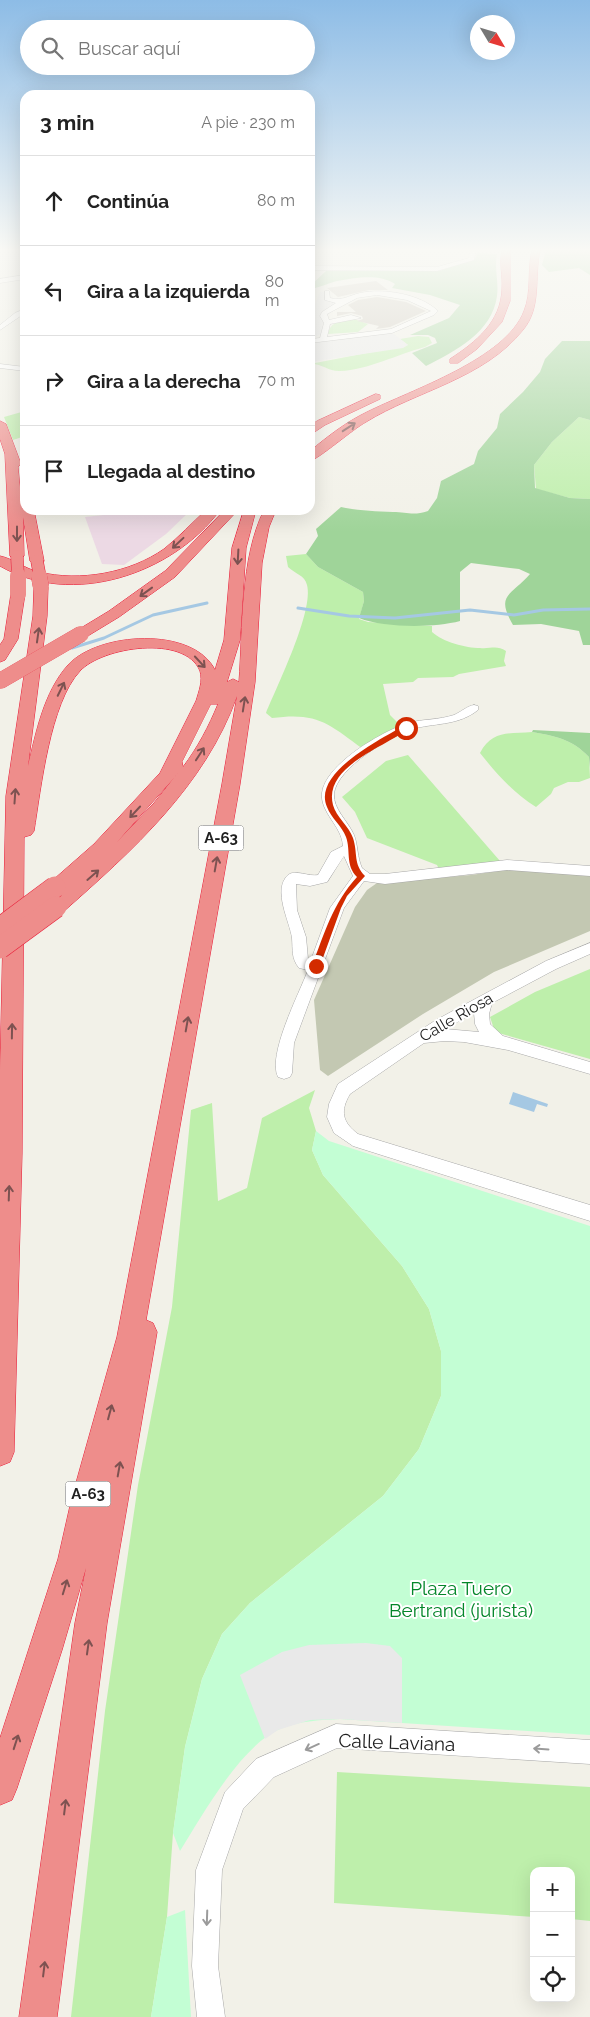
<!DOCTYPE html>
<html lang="es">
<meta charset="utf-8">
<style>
body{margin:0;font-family:Raleway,sans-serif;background:#f6f6f6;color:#222}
.controls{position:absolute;right:15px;bottom:15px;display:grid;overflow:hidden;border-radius:10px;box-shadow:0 5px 20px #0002}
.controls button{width:45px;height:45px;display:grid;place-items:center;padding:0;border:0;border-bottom:1px solid #e0e0e0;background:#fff;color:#222;font:25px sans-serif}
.compass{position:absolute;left:470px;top:15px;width:45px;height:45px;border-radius:50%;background:#fff;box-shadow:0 5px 20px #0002;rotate:128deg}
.stop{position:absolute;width:15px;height:15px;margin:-11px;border:4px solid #d32b00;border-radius:50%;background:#fff}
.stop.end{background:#d32b00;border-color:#fff;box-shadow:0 1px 5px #0008}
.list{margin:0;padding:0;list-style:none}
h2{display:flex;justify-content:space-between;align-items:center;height:65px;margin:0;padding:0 20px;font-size:21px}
h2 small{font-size:16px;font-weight:400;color:#767676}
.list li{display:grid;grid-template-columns:32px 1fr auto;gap:15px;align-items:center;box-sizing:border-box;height:90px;padding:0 20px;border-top:1px solid #e0e0e0}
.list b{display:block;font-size:19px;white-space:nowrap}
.list em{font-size:16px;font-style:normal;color:#767676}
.icon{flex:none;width:28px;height:28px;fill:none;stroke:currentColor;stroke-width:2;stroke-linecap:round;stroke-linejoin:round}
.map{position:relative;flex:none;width:590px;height:2017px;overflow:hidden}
.search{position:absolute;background:#fff;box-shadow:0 5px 20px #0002;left:20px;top:20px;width:295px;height:55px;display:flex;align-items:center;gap:12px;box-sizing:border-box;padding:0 18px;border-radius:28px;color:#767676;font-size:19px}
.panel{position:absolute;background:#fff;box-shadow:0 5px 20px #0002;left:20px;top:90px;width:295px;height:425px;border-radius:15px}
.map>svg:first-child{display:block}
</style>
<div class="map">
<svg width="590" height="2017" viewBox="0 0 590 2017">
<rect width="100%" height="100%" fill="#f2f1e8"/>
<!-- industrial -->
<polygon fill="#ecd9e4" points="151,510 191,510 166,534 124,565 102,564 85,517"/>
<!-- construction -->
<polygon fill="#c3c8b2" points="511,869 590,873 590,931 494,972 423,1014 328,1076 320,1070 314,1000 355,907 367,890 377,883 471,875"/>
<!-- grass -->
<g fill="#beefab">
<path d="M354 319 368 324 358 332 328 334C331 320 342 321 354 319Z"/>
<path d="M418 336 429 337 432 343 425 347C398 354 368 370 340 371 330 372 321 363 310 364L408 345 400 339Z"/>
<polygon points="25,411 25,436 13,440 4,417"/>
<polygon points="579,417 590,420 590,499 570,498 536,489 534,465 552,442"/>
<path d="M306 554 318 567 363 592 364 601 359 619 368 622 432 626V632C443 642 466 648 480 648 491 649 497 645 506 651L504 661 506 666 459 674 453 677 418 678 413 682 383 684 390 715 401 726 363 749C328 723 317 712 272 718L266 713C277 686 314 611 307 585 305 575 295 574 288 567L286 556Z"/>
<path d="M532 732C555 736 572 739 589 757L590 778 579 782H568L554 788 551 794 536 807C513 793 496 773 480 753 492 730 509 734 532 732Z"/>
<polygon points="408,755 500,861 439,869 437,865 367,838 355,812 342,797 386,761"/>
<polygon points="590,969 590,1059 495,1032 490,1017 535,992"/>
<polygon points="315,1090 309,1108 316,1131 312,1150 323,1175 402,1266 429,1309 441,1351 441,1396 419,1449 383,1496 250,1603 222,1634 202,1679 185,1747 173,1833 167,1917 151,2017 71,2017 105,1711 138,1485 172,1307 191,1110 212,1103 218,1201 247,1188 262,1118"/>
<polygon points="337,1772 590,1787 590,1921 571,1919 571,1871 534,1871 534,1917 334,1903"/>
</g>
<!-- forest -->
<g fill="#9fd499">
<polygon points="546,250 590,250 590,275 579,268 549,272 542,265"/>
<path d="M477 253 497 254C494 268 499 282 497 296 492 333 455 351 426 366L412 353 437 343 435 338 428 335H410L449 318 460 305 430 295 392 288 395 284C379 273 354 278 337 281 328 283 319 288 310 289V286L326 271H439L475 259Z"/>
<path d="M562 341H590V420L579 417 552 442 534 465 535 488 570 498 590 499V645H583L579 631 541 624 513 625C495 594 511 596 530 574L519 569 471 563 460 572V621C434 628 384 628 359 618L364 601 363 592 318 567 306 554 318 536 316 529 341 507C359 511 375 511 393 512 407 512 413 516 428 511L437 498 441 481 474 464 478 451 497 428 500 414 523 392 540 372 545 359Z"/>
<path d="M533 730 590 733V768L589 757C572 739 555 736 532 732Z"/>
</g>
<!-- park -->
<g fill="#c3fed4">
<path d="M316 1131 329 1141 590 1226V1735L340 1719C319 1720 299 1721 280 1729 241 1745 202 1816 180 1851L173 1833 185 1747 202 1679 222 1634 250 1603 383 1496 419 1449 441 1396V1351L429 1309 402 1266 323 1175 312 1150Z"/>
<polygon points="185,1910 191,2017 151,2017 167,1917"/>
</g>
<!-- parking -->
<g fill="#e9e9e9">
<polygon points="320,292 330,292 328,298 339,304 321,315 323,322 321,334 310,339 310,317"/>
<polygon points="381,333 394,334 408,345 403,348 310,362 310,342"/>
<polygon points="366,1643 390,1646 402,1658 402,1723 340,1719 310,1720 278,1730 265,1739 240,1675 282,1652 309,1645"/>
</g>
<!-- water -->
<polygon fill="#a5c8e3" points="513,1092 548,1104 547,1107 537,1104 534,1112 509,1104"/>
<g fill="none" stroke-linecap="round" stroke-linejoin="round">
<!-- stream -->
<g stroke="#a5c8e3" stroke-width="3">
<polyline points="298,608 349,616 395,618 470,610 514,615 543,610 590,609"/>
<polyline points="72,648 104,638 153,615 207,603"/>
</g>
</g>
<!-- building -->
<g fill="#cbc5ba">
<polygon points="376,281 388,290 369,290 338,297 327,288"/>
<polygon points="377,297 406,302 426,311 390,327 376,329 379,326 357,321 363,319 362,316 351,313 337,316 337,312 356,312 348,305 358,300"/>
</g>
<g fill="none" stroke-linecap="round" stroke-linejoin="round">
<!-- minor casing -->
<g stroke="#a8a8a8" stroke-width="1">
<g id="minor">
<polygon points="470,250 476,250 474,260 437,271 310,270 310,266 437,267 469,258"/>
<polygon points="25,275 25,279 0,283 0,279"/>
<path d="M325 291H329L330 298C344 301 347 296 360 293 384 288 420 294 438 311L434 315 392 333 310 343V339L320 338 324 323 320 316 322 312 336 303 325 300ZM377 295 407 300 431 311 391 329 327 337 330 324 361 318 351 315 329 320 327 314 357 298Z"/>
<polygon points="25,309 25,313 0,330 0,325 15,313"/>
<polygon points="0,364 25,367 25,371 0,368"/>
<path d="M474 705 478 706V710C459 725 438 723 416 728 393 734 336 768 334 794 333 809 348 821 354 835 358 845 357 857 362 868L370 874H385L507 860 590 866V876L507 870 385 884 364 881 344 908 294 1043 292 1073 290 1077 284 1079 278 1077C267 1055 299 994 308 970L299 968C291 958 293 950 292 938 290 922 272 890 288 875 295 869 309 877 318 875L331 852 343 846C342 826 320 813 322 793 325 764 383 731 408 723 423 719 439 720 454 715 461 712 467 706 474 705ZM344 856 353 876 330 908 311 960 308 959 306 937 297 910 296 884 310 886 327 882Z"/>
<path d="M590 943V954L556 969 492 1003 489 1014 490 1024 503 1036 590 1062V1074L508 1050 464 1042 445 1041 424 1043 350 1094C340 1111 342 1122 358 1134L590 1205V1221L353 1146 334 1133 327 1117 329 1104 338 1084 436 1020 546 961ZM474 1013 475 1024 479 1032 445 1029Z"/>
<polygon points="336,1724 590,1740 590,1764 337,1748 274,1777 243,1809 222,1870 218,1966 225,2017 197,2017 192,1966 196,1870 225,1792 256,1759"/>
</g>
</g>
<!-- highway casing -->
<g stroke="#e91c38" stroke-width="1">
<g id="highway">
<path d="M502 250H510V301L502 322 477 349 458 363H450V359C476 342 501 322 502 289 503 276 499 263 502 250Z"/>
<path d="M532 250H540C534 278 542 307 523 330 484 379 416 391 366 422 353 429 320 458 310 461V451C327 437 346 422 367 412 411 390 506 359 524 311 532 292 527 270 532 250Z"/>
<polygon points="376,394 380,395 380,399 325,425 310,435 310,426 317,421"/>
<polygon points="0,421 6,424 21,464 18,467 22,509 25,507 25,510 34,510 44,561 42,564 37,565 30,561 23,517 24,556 17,560 10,556 5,454 0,439"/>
<path d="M206 510H220C173 574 72 608 0 566V556C14 559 25 569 39 572 80 582 130 573 164 549 179 537 192 523 206 510Z"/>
<polygon points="225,510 238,510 175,577 119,617 86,637 76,637 74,634 76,631 109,611 165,571"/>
<path d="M244 510H256L246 548 240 640 227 682 233 679 239 682C243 627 240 559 264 510H276L269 527 262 563 255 682 240 784 146 1320 153 1323 157 1332 107 1623 57 2017H19L75 1623 86 1568 62 1650 17 1788 12 1800 0 1805V1738L58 1559 72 1497 117 1337 222 784 237 696C205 786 132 851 63 912L56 914 49 912 46 907 61 892 55 894 48 892 45 887 94 844 160 773 196 701C199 691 203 681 200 671 185 634 102 647 80 671 50 703 41 788 34 831L31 835 24 837 22 1153 14 1452 10 1462 0 1466V1071L6 796 33 616 34 587 41 583 48 587 47 616 28 766C36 732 44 692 68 665 98 632 193 626 215 670L224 640 232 548ZM211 704H218C209 726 198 747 183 767L182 762ZM181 769 154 803 117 842 173 779Z"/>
<polygon points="18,590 25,594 18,639 5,660 0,662 0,645 4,639 11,594"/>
</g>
</g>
<!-- minor -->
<use href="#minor" fill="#fff" fill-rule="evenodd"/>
<!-- highway -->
<use href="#highway" fill="#ee8d8b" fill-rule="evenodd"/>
<!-- highway-bridge-far2 casing -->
<g stroke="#e91c38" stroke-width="13" stroke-linecap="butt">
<g id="highway-bridge-far2">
<polyline points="17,556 18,577"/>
<polyline points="37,561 40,577"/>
</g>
</g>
<!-- highway-bridge-far1 casing -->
<g stroke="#e91c38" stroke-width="16" stroke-linecap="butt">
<g id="highway-bridge-far1">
<polyline points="18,576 18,594"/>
<polyline points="39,576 41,587"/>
<polyline points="0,681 81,634"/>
</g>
</g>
<!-- highway-bridge casing -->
<g stroke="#e91c38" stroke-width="22" stroke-linecap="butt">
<g id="highway-bridge">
<polyline points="0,928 55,887"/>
<polyline points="0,948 56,907"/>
</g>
</g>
<!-- highway-bridge-far2 -->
<use href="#highway-bridge-far2" stroke="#ee8d8b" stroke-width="12"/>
<!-- highway-bridge-far1 -->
<use href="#highway-bridge-far1" stroke="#ee8d8b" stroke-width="16"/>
<!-- highway-bridge -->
<use href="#highway-bridge" stroke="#ee8d8b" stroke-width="21"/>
</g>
<!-- one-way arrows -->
<defs><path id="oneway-shaft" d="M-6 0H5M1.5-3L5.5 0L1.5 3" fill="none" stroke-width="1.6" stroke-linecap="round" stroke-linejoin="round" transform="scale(1.25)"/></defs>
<g stroke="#7d5251">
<use href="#oneway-shaft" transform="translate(349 427) rotate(-33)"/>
<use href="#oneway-shaft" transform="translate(17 534) rotate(90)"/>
<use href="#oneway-shaft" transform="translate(178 543) rotate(137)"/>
<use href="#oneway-shaft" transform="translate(238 557) rotate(93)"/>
<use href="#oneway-shaft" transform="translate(146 592) rotate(144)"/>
<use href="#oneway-shaft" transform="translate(38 635) rotate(-82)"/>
<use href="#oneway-shaft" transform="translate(200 662) rotate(47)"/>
<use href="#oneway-shaft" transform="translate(61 689) rotate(-64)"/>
<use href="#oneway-shaft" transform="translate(244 704) rotate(-81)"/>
<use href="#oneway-shaft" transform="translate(200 754) rotate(-57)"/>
<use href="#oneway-shaft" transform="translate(15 796) rotate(-86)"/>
<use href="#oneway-shaft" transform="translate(135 812) rotate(133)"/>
<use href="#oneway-shaft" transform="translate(216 864) rotate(-80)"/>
<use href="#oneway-shaft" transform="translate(93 875) rotate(-41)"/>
<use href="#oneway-shaft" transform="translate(187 1024) rotate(-80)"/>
<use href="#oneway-shaft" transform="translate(12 1031) rotate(-89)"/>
<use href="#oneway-shaft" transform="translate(9 1193) rotate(-88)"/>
<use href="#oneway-shaft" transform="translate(110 1412) rotate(-75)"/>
<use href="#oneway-shaft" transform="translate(119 1469) rotate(-80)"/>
<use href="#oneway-shaft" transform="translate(65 1587) rotate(-73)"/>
<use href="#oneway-shaft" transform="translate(88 1647) rotate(-82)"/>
<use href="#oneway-shaft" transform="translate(16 1742) rotate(-72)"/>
<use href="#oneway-shaft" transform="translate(65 1807) rotate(-83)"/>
<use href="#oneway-shaft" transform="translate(44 1969) rotate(-83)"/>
</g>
<g stroke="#9b9b9b">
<use href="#oneway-shaft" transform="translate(312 1747) rotate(156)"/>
<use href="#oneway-shaft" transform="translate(541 1749) rotate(-176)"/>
<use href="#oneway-shaft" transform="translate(207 1918) rotate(92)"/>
</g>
<!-- sky -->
<linearGradient id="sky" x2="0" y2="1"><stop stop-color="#8dbce6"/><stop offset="0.47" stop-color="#f9f9f5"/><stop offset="1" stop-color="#f9f9f5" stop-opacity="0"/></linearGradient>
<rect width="590" height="532" fill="url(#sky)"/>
<!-- route -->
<path fill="#d32b00" d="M403 726 409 728C386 747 323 766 333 805 336 817 349 826 353 838 358 853 353 864 365 876L347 896 341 908 320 966 313 968 312 966C324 934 333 903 357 877 345 865 351 851 346 837 342 826 331 818 327 807 312 773 380 740 403 726Z"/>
<g text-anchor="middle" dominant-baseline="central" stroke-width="4" stroke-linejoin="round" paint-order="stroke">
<!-- shield labels -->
<g fill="#fff" stroke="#646464" stroke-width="1">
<rect x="198.5" y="825.5" width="45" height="25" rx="4"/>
<rect x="65.5" y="1481.5" width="45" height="25" rx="4"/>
</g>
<g font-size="15" font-weight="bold" fill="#212121">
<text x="221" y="838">A-63</text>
<text x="88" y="1494">A-63</text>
</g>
<!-- street labels -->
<g font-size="16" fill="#212121" stroke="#fff">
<text transform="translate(456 1017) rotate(-30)">Calle Riosa</text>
</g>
<!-- near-park labels -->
<g font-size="19" fill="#04862a" stroke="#fff">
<text x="461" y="1588">Plaza Tuero<tspan x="461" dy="22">Bertrand (jurista)</tspan></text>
</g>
<!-- near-street labels -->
<g font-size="19" fill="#212121" stroke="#fff">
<text transform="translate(397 1742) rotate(2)">Calle Laviana</text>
</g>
</g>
</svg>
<div class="controls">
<button>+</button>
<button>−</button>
<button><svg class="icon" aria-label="locate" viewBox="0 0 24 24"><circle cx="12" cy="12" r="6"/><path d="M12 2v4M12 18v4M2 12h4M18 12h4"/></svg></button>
</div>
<svg class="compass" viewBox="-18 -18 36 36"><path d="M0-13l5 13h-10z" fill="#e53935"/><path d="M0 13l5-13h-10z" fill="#767676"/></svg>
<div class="stop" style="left:406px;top:728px"></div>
<div class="stop end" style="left:316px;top:966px"></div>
<div class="search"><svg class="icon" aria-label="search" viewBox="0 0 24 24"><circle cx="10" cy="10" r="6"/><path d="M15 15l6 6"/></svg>Buscar aquí</div>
<section class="panel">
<h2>3 min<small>A pie · 230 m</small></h2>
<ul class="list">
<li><svg class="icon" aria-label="ahead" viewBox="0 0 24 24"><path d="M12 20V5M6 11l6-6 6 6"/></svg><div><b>Continúa</b></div><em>80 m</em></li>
<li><svg class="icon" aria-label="left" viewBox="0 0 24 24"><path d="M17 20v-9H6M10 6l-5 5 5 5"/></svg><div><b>Gira a la izquierda</b></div><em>80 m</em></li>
<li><svg class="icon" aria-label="right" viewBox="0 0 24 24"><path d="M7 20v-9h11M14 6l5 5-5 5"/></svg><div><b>Gira a la derecha</b></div><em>70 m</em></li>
<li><svg class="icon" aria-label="arrive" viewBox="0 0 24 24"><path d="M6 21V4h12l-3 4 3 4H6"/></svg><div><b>Llegada al destino</b></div></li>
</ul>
</section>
</div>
